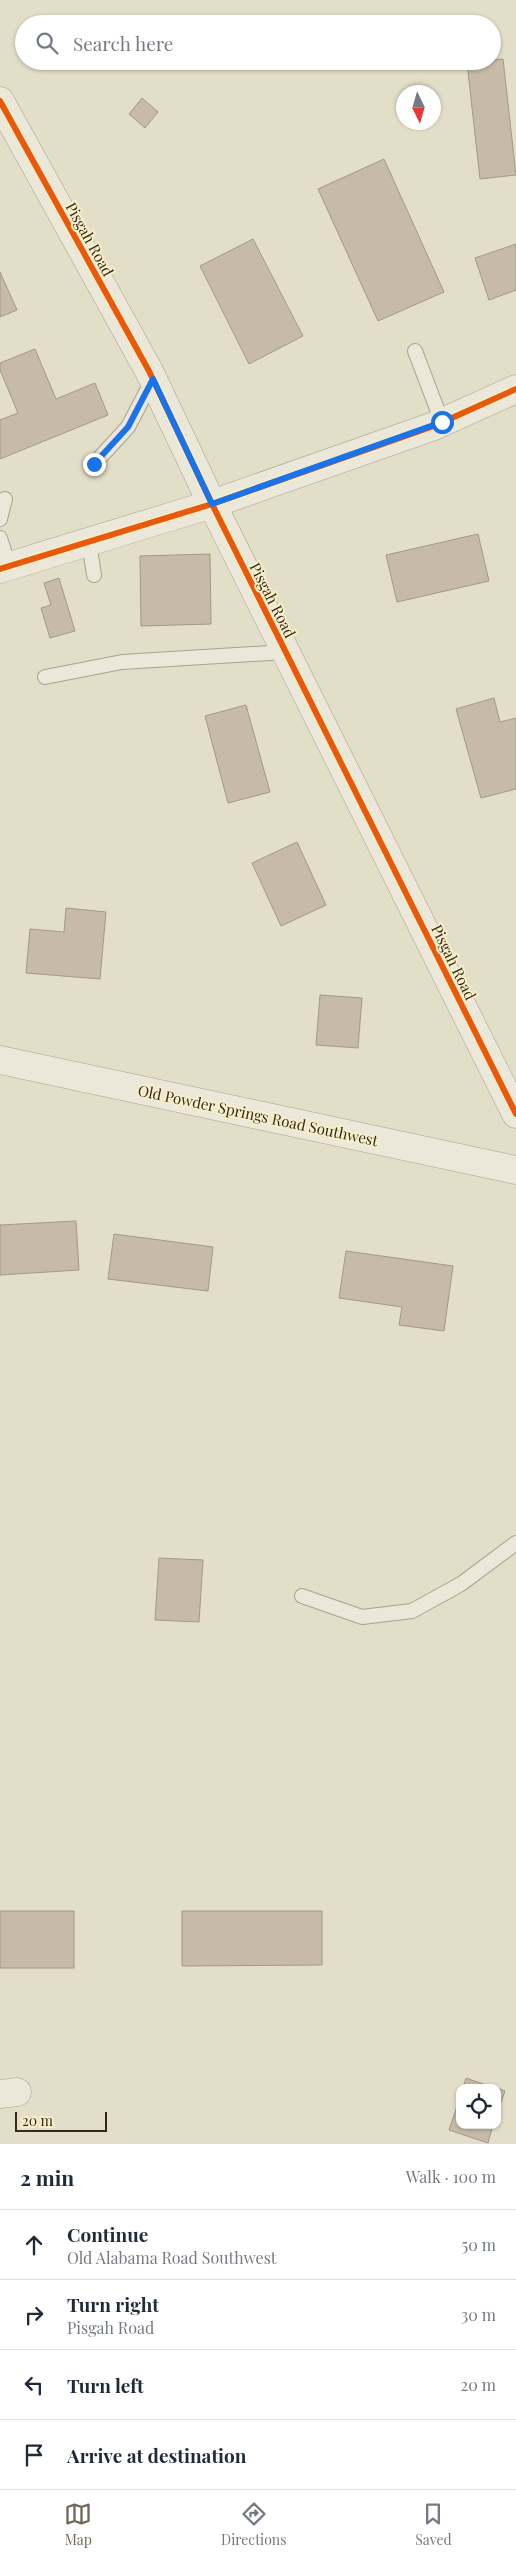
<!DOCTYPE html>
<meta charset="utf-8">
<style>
body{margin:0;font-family:"Playfair Display",serif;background:#f2f2f3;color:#1f2937}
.controls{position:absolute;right:15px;bottom:15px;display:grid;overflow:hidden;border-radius:10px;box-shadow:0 1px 4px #0004}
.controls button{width:45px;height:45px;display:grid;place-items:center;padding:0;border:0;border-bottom:1px solid #e0e1e3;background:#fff;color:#1f2937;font:25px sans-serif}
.compass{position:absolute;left:396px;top:85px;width:45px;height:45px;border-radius:50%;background:#fff;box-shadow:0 1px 4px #0004;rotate:175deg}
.scale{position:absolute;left:15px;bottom:12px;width:92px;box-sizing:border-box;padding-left:5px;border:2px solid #35291a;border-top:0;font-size:14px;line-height:18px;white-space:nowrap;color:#35291a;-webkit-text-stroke:4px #f7eeca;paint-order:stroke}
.stop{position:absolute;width:15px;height:15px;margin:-11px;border:4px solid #1a73e8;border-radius:50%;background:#fff}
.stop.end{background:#1a73e8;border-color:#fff;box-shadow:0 1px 5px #0008}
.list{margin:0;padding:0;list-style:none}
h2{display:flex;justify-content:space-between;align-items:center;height:65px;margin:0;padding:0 20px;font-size:21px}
h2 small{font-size:16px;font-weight:400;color:#747a83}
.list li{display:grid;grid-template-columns:32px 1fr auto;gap:15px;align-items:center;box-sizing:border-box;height:70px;padding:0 20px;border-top:1px solid #e0e1e3}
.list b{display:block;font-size:19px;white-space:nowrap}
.list p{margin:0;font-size:16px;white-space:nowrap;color:#747a83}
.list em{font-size:16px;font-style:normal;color:#747a83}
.icon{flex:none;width:28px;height:28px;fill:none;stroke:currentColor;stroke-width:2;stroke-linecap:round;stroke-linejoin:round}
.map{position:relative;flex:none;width:516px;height:2144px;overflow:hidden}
.search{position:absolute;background:#fff;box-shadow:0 1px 4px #0004;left:15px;right:15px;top:15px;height:55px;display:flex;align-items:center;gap:12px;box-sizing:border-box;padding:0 18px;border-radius:28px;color:#747a83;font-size:19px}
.sheet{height:345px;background:#fff}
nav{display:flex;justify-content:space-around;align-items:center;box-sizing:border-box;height:70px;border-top:1px solid #e0e1e3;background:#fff;font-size:14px;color:#747a83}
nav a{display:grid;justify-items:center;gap:2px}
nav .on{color:#726857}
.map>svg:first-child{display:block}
</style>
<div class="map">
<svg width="516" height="2144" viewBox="0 0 516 2144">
<rect width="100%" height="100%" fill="#e3dec7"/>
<!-- building -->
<g fill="#c7bba7" stroke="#a29887">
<polygon points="503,59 516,175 480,179 467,63"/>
<polygon points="142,98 158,112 145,128 129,114"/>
<polygon points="384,159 444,292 378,321 318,189"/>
<polygon points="253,239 303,336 249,364 200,266"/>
<polygon points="516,244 516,290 489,300 475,258"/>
<polygon points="0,272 17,310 0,317"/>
<polygon points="35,349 56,399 95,383 108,415 0,459 0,420 18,413 0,370 0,363"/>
<polygon points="478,534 489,581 397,602 386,555"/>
<polygon points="210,554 211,624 141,626 140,556"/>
<polygon points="59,578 75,631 50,638 41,608 51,605 44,583"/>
<polygon points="494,698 500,722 516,718 516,789 481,798 456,709"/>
<polygon points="246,705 270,792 228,803 205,716"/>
<polygon points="297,842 326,905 281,926 252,863"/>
<polygon points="66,908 106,912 100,979 26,973 30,929 64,932"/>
<polygon points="320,995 362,998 358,1048 316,1045"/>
<polygon points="76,1221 79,1270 0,1275 0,1225"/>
<polygon points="114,1234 213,1247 208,1291 108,1279"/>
<polygon points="346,1251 453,1266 444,1331 399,1325 402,1307 339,1298"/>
<polygon points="159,1558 203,1560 199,1622 155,1620"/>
<rect x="0" y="1911" width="74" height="57"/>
<polygon points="182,1911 322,1911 322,1965 182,1966"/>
<polygon points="466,2078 495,2088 463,2088"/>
<polygon points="497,2088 505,2091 497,2114"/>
<polygon points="460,2098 460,2125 493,2125 488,2143 449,2130"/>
</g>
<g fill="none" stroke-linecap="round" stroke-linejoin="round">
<!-- service casing -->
<g stroke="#a7a291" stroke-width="16">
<g id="service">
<polyline points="415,351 442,422"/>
<polyline points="94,464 128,427 153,379"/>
<polyline points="0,519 5,499"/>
<polyline points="0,538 9,567"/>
<polyline points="89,542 94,575"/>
<polyline points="45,677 122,662 285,652"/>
<polyline points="302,1596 362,1617 412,1611 461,1584 516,1543"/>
</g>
</g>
<!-- minor casing -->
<g stroke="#a7a291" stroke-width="29">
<polyline id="minor" points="0,2094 17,2092"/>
</g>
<!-- tertiary casing -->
<g stroke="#a7a291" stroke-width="29">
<g id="tertiary">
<polyline points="0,101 149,371 212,504 516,1114"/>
<polyline points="0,569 212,504 434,426 516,389"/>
<polyline points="0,1060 516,1170"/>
</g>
</g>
<!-- service -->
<use href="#service" stroke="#ebe7d9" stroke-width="14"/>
<!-- minor -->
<use href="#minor" stroke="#ebe7d9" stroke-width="28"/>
<!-- tertiary -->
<use href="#tertiary" stroke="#ebe7d9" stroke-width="28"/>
<!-- cycleway casing -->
<g stroke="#f7eeca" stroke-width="9">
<g id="cycleway">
<polyline points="0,101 149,371 212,504 516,1114"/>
<polyline points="0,569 212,504 434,426 516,389"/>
</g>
</g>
<!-- cycleway -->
<use href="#cycleway" stroke="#e8590c" stroke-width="6"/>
</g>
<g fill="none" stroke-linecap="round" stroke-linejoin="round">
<!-- route -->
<polyline stroke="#1a73e8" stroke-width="6" points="94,464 128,427 153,379 212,504 442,422"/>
</g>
<g text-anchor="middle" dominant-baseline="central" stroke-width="4" stroke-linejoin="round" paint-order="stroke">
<!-- street labels -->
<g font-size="15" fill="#35291a" stroke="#f7eeca">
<text transform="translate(90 239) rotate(61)">Pisgah Road</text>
<text transform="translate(273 600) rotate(63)">Pisgah Road</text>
<text transform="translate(454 962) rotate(64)">Pisgah Road</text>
<text transform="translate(258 1115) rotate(12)">Old Powder Springs Road Southwest</text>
</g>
</g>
</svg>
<div class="controls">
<button><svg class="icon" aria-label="locate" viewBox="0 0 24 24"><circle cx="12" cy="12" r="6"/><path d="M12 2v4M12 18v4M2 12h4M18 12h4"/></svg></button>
</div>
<svg class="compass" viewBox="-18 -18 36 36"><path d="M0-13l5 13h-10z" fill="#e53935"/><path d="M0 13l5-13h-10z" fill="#747a83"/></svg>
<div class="scale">20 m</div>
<div class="stop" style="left:442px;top:422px"></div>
<div class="stop end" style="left:94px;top:464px"></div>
<div class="search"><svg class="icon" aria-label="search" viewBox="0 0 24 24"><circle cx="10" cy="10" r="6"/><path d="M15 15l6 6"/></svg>Search here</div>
</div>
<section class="sheet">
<h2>2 min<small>Walk · 100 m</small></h2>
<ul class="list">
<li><svg class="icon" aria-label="ahead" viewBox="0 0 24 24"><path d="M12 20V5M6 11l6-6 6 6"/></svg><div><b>Continue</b><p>Old Alabama Road Southwest</p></div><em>50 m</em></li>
<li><svg class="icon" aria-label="right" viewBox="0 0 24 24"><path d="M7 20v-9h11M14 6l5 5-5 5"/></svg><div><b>Turn right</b><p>Pisgah Road</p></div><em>30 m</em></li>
<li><svg class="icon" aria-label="left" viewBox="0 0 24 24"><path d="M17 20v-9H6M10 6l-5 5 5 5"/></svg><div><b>Turn left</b></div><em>20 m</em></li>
<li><svg class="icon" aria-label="arrive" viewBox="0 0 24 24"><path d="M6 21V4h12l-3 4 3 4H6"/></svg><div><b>Arrive at destination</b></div></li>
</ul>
</section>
<nav>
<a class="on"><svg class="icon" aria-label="map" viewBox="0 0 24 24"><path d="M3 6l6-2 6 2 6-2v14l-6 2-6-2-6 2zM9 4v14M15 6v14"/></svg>Map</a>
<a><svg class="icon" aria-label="directions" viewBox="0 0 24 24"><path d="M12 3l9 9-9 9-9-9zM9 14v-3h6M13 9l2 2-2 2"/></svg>Directions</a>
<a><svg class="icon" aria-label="saved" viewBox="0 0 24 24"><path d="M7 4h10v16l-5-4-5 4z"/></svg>Saved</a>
</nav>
